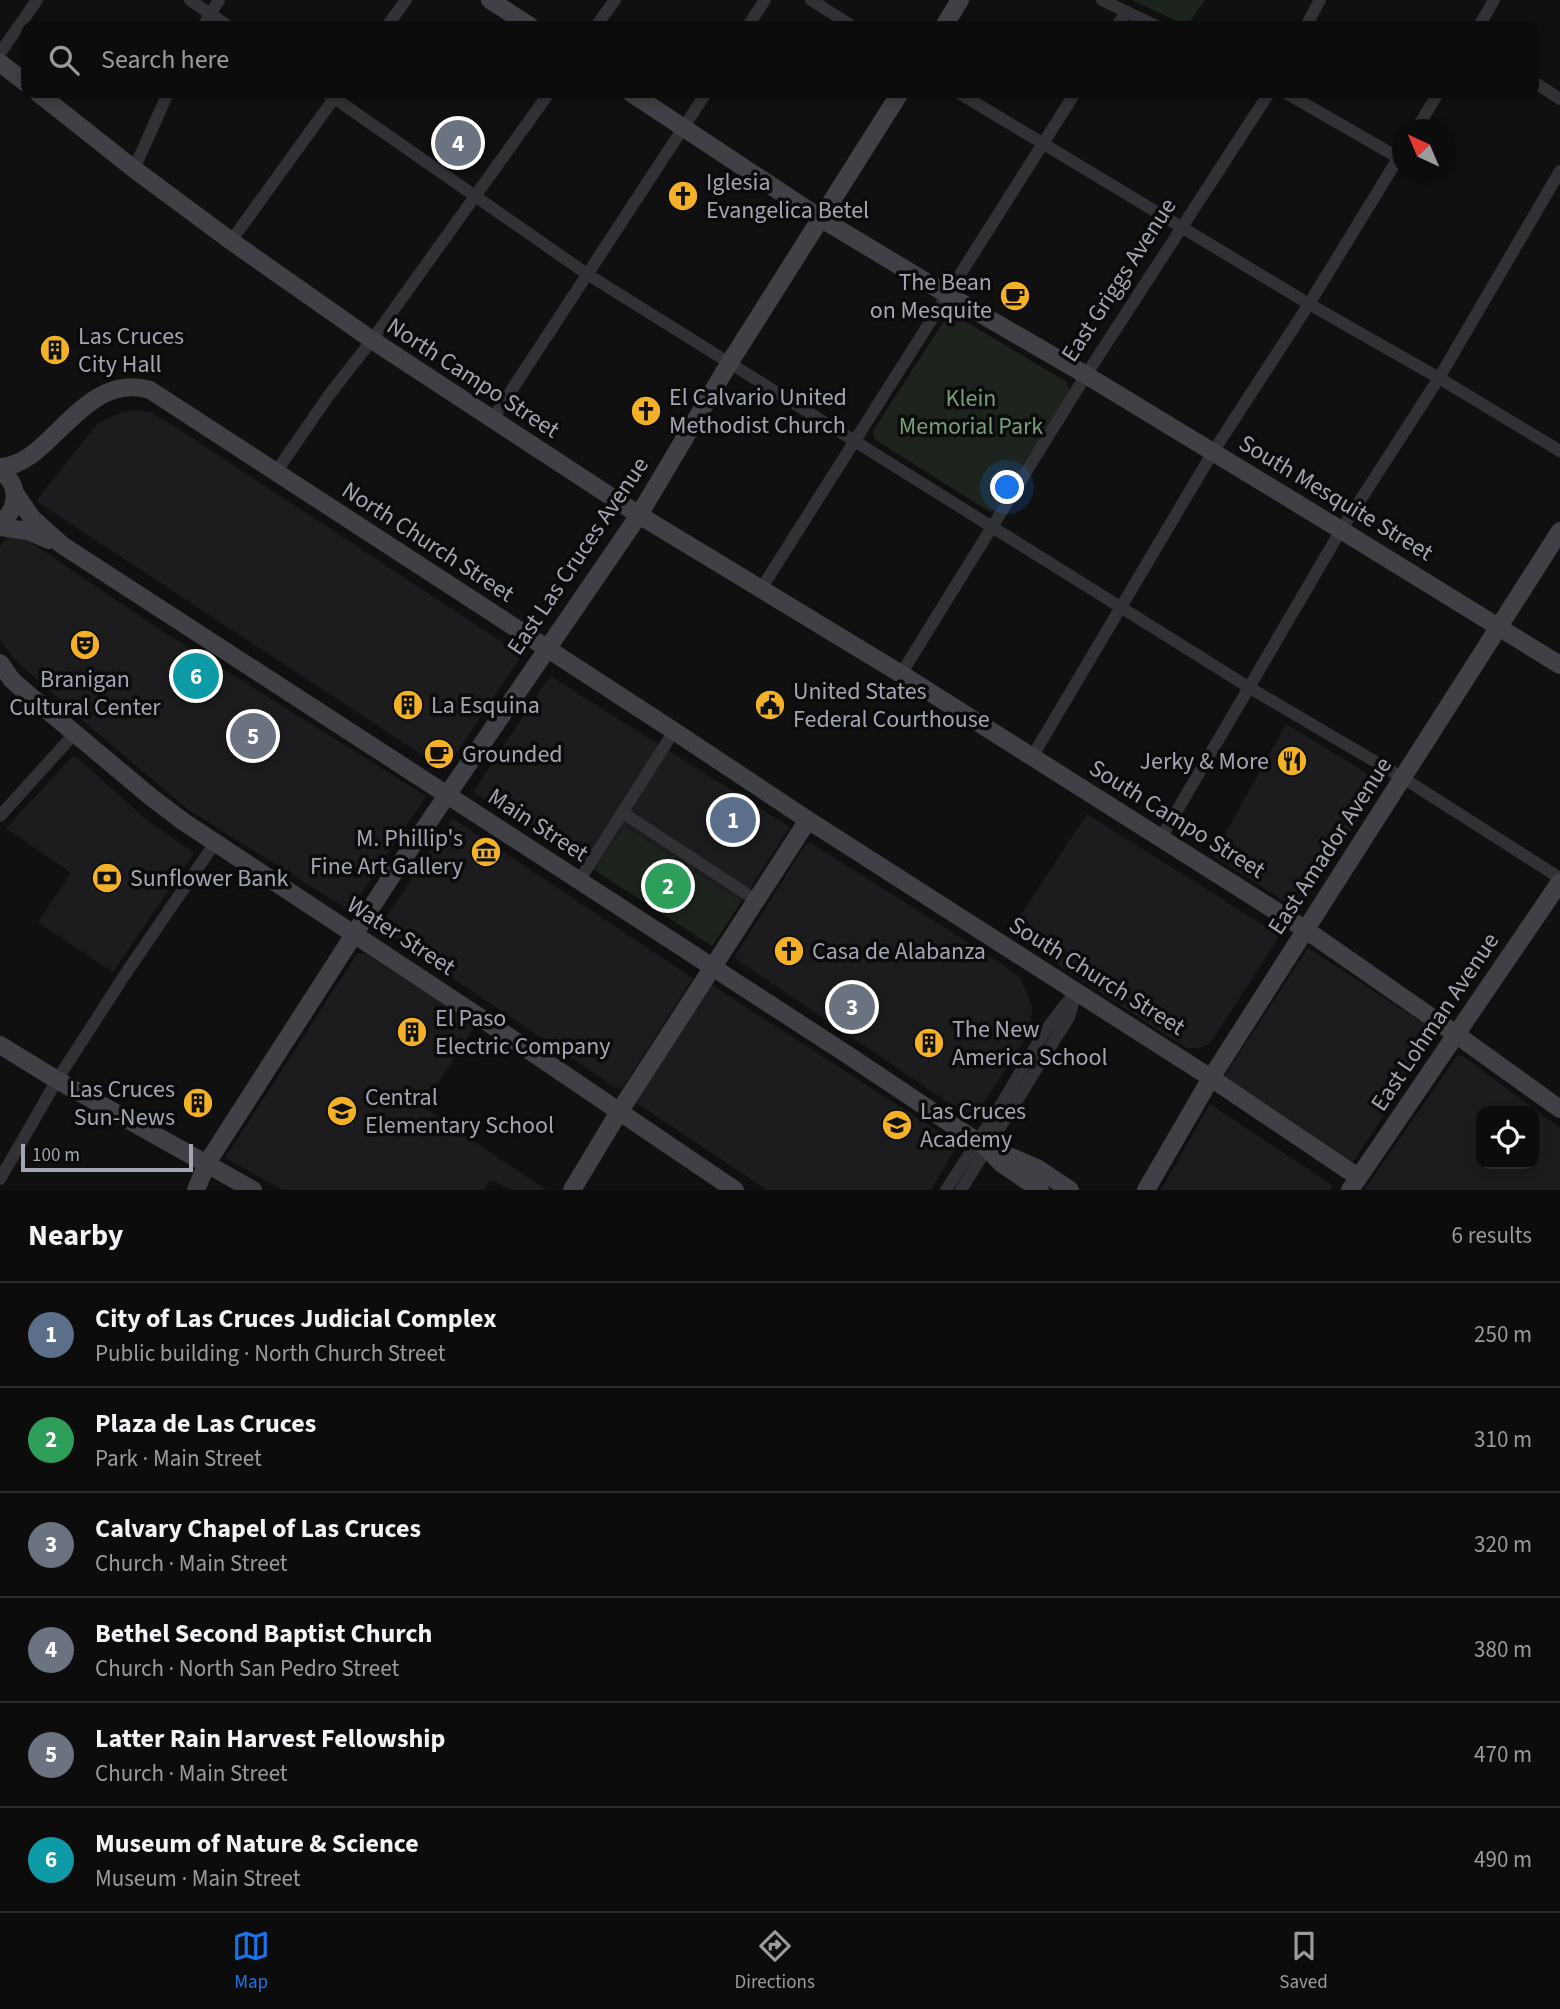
<!DOCTYPE html>
<meta charset="utf-8">
<style>
body{margin:0;font-family:"Source Sans 3",sans-serif;background:#151516;color:#f1f3f6}
.controls{position:absolute;right:21px;bottom:21px;display:grid;overflow:hidden;border-radius:14px;box-shadow:0 4px 10px #0003}
.controls button{width:63px;height:63px;display:grid;place-items:center;padding:0;border:0;border-bottom:2px solid #2c2c2e;background:#0c0c0d;color:#f1f3f6;font:35px sans-serif}
.compass{position:absolute;left:1392px;top:119px;width:63px;height:63px;border-radius:50%;background:#0c0c0d;box-shadow:0 4px 10px #0003;rotate:316deg}
.scale{position:absolute;left:21px;bottom:18px;width:172px;box-sizing:border-box;padding-left:7px;border:4px solid #a1a6b2;border-top:0;font-size:19px;line-height:24px;white-space:nowrap;color:#a1a6b2;-webkit-text-stroke:5px #0b0b0c;paint-order:stroke}
.you{position:absolute;left:1008px;top:488px;width:24px;height:24px;margin:-18px;border:5px solid #fff;border-radius:50%;background:#1a73e8;box-shadow:0 0 0 10px #1a73e833}
.badge{display:grid;place-items:center;width:46px;height:46px;border-radius:50%;background:#1a73e8;color:#fff;font-size:23px;font-weight:700}
.pin{position:absolute;translate:-50% -50%;border:4px solid #fff;box-shadow:0 2px 7px #0006}
.list{margin:0;padding:0;list-style:none}
h2{display:flex;justify-content:space-between;align-items:center;height:91px;margin:0;padding:0 28px;font-size:30px}
h2 small{font-size:23px;font-weight:400;color:#9a9b9d}
.list li{display:grid;grid-template-columns:46px 1fr auto;gap:21px;align-items:center;box-sizing:border-box;height:105px;padding:0 28px;border-top:2px solid #2c2c2e}
.list b{display:block;font-size:26px;white-space:nowrap}
.list p{margin:0;font-size:23px;white-space:nowrap;color:#9a9b9d}
.list em{font-size:23px;font-style:normal;color:#9a9b9d}
.icon{flex:none;width:38px;height:38px;fill:none;stroke:currentColor;stroke-width:2;stroke-linecap:round;stroke-linejoin:round}
.map{position:relative;flex:none;width:1560px;height:1190px;overflow:hidden}
.search{position:absolute;background:#0c0c0d;box-shadow:0 4px 10px #0003;left:21px;right:21px;top:21px;height:77px;display:flex;align-items:center;gap:18px;box-sizing:border-box;padding:0 24px;border-radius:14px;color:#9a9b9d;font-size:26px}
.sheet{height:721px;background:#0c0c0d}
nav{display:flex;justify-content:space-around;align-items:center;box-sizing:border-box;height:98px;border-top:2px solid #2c2c2e;background:#0c0c0d;font-size:19px;color:#9a9b9d}
nav a{display:grid;justify-items:center;gap:4px}
nav .on{color:#1a73e8}
.map>svg:first-child{display:block}
</style>
<div class="map">
<svg width="1560" height="1190" viewBox="0 0 1560 1190">
<rect width="100%" height="100%" fill="#101011"/>
<!-- built -->
<g fill="#1c1c1e" fill-rule="evenodd">
<polygon points="134,410 150,412 174,426 522,655 445,770 36,501 97,424 117,414"/>
<polygon points="18,534 164,632 426,796 350,911 186,808 74,713 13,658 0,639 0,546 8,538"/>
<polygon points="550,676 790,827 712,946 473,792"/>
<polygon points="1286,724 1375,778 1381,785 1302,906 1299,908 1290,905 1213,856"/>
<polygon points="74,755 148,821 194,853 113,972 38,922 71,873 6,828"/>
<polygon points="1087,814 1276,933 1277,940 1213,1039 1207,1045 1199,1048 1186,1048 1009,933"/>
<polygon points="452,818 693,978 623,1087 619,1089 614,1087 379,928"/>
<polygon points="811,843 1002,964 1019,977 1026,991 1032,1007 1031,1022 1024,1041 973,1119 734,958 805,845"/>
<polygon points="1308,948 1438,1033 1352,1163 1223,1078"/>
<polygon points="364,953 476,1024 423,1107 546,1190 512,1190 490,1180 483,1190 283,1190 225,1158 357,954"/>
<polygon points="712,985 958,1144 931,1190 767,1190 635,1102"/>
<path d="M1457 1056H1463L1560 1128V1190H1364ZM1481 1111H1534V1164H1481Z"/>
<polygon points="1210,1104 1329,1183 1332,1186 1331,1190 1161,1190"/>
</g>
<!-- green -->
<g fill="#1c241d">
<polygon points="1132,0 1205,0 1187,26"/>
<polygon points="947,316 956,316 1067,382 1069,391 995,510 990,512 874,439 873,431"/>
<polygon points="627,829 741,902 712,946 595,870 618,835 622,830"/>
</g>
<g fill="none" stroke-linecap="round" stroke-linejoin="round">
<!-- street -->
<g stroke="#313236" stroke-width="12">
<polyline points="190,0 228,26"/>
<polyline points="811,0 852,26"/>
<polyline points="1102,0 1156,26"/>
<polyline points="203,26 219,0"/>
<polyline points="387,26 406,0"/>
<polyline points="596,26 615,0"/>
<polyline points="748,26 765,0"/>
<polyline points="1117,26 1126,12"/>
<polyline points="1306,26 1320,0"/>
<polyline points="1479,26 1494,0"/>
<polyline points="0,53 37,0"/>
<polyline points="1534,82 1560,99"/>
<polyline points="327,93 587,274 1250,688 1403,778 1560,878"/>
<polyline points="959,93 1309,304 1439,378 1560,451"/>
<polyline points="1286,93 1399,158"/>
<polyline points="1416,130 1438,93"/>
<polyline points="134,169 168,93"/>
<polyline points="231,241 338,93"/>
<polyline points="492,420 706,93"/>
<polyline points="276,472 329,395 372,340 549,93"/>
<polyline points="761,589 1075,93"/>
<polyline points="901,674 1086,375 1269,93"/>
<polyline points="1032,757 1213,452 1309,304 1402,152"/>
<polyline points="623,813 756,900"/>
<polyline points="0,816 75,733"/>
<polyline points="1161,838 1341,530 1439,378 1560,171"/>
<polyline points="579,881 674,731"/>
<polyline points="0,1179 57,1080 126,973 215,843"/>
<path d="M946 1190C969 1154 994 1118 1015 1081 1034 1049 1051 1019 1076 992"/>
<polyline points="961,1190 1069,1017 1075,996"/>
</g>
<!-- secondary -->
<g stroke="#3f4146" stroke-width="18">
<polyline points="490,0 530,26"/>
<polyline points="944,26 960,0"/>
<polyline points="0,63 26,83"/>
<polyline points="38,93 134,169 231,241 372,340 639,515 906,677 1306,930 1457,1035 1560,1109"/>
<polyline points="631,93 820,218 948,295 1086,375 1341,530 1560,665"/>
<path d="M0 467C51 466 82 370 150 390L674 731 808 820 1211 1078 1358 1177"/>
<path d="M0 471C21 485 18 509 0 524"/>
<polyline points="15,493 32,518 62,545 848,1055 987,1148 1001,1163 1040,1190"/>
<polyline points="0,527 28,531 49,540"/>
<polyline points="0,663 12,680 29,695 151,797 184,822 487,1022 735,1190"/>
<polyline points="0,1045 57,1080 253,1190"/>
<polyline points="997,1151 1037,1168 1070,1190"/>
<polyline points="196,1190 207,1163 391,877 639,515 730,362 900,93"/>
<polyline points="572,1190 619,1112 808,820"/>
<polyline points="1146,1190 1211,1078 1560,531"/>
<polyline points="1350,1190 1560,882"/>
</g>
</g>
<!-- icons -->
<defs>
<g id="church-disc" transform="scale(1.575)"><circle r="9.5" fill="#f2b127" stroke="#0b0b0c"/><path d="M-1.2-6h2.4v3.5h3.3v2.4h-3.3V6h-2.4V-.1h-3.3v-2.4h3.3Z" fill="#111"/></g>
<g id="cafe-disc" transform="scale(1.575)"><circle r="9.5" fill="#f2b127" stroke="#0b0b0c"/><path d="M-5.5-4.5H6V0H3Q3 3.5 0 3.5H-2.5Q-5.5 3.5-5.5 0ZM3-3.2v2h1.7v-2ZM-6 4.5H4V6H-6Z" fill="#111"/></g>
<g id="building-disc" transform="scale(1.575)"><circle r="9.5" fill="#f2b127" stroke="#0b0b0c"/><path d="M-4-6H4V6H1V3H-1V6H-4ZM-2.5-4.3h1.7v1.8h-1.7ZM.8-4.3h1.7v1.8H.8ZM-2.5-1h1.7V.8h-1.7ZM.8-1h1.7V.8H.8Z" fill="#111"/></g>
<g id="theatre-disc" transform="scale(1.575)"><circle r="9.5" fill="#f2b127" stroke="#0b0b0c"/><path d="M-5-5.5Q0-4 5-5.5V0Q5 5 0 6Q-5 5-5 0ZM-3.3-2.5H-1v1.5H-3.3ZM1-2.5H3.3v1.5H1ZM-2.8 1Q0 5.5 2.8 1Z" fill="#111"/></g>
<g id="civic-disc" transform="scale(1.575)"><circle r="9.5" fill="#f2b127" stroke="#0b0b0c"/><path d="M-.6-6.5H3V-4.5H.6V-3L4-1V1h2V6H-6V1h2V-1L-.6-3ZM-1.2 2.5V6h2.4V2.5Z" fill="#111"/></g>
<g id="restaurant-disc" transform="scale(1.575)"><circle r="9.5" fill="#f2b127" stroke="#0b0b0c"/><path d="M-5-6h1v4h1v-4h1v4h1v-4h1v5L-1.5 .5V6h-2V.5L-5-1ZM5-6V6H3V1.5H1.5Q1.5-4 5-6Z" fill="#111"/></g>
<g id="museum-disc" transform="scale(1.575)"><circle r="9.5" fill="#f2b127" stroke="#0b0b0c"/><path d="M0-6L6-3V-2H-6V-3ZM-5-1h2V3h-2ZM-1-1h2V3h-2ZM3-1h2V3H3ZM-6 4H6V6H-6Z" fill="#111"/></g>
<g id="bank-disc" transform="scale(1.575)"><circle r="9.5" fill="#f2b127" stroke="#0b0b0c"/><path d="M-6-4H6V4H-6ZM0-2.3a2.3 2.3 0 1 0 0 4.6a2.3 2.3 0 1 0 0-4.6Z" fill="#111"/></g>
<g id="school-disc" transform="scale(1.575)"><circle r="9.5" fill="#f2b127" stroke="#0b0b0c"/><path d="M0-5L7-2L0 1L-7-2ZM-4 1L0 2.5L4 1V4Q0 6-4 4Z" fill="#111"/></g>
</defs>
<g fill-rule="evenodd">
<use href="#church-disc" x="683" y="196"/>
<use href="#cafe-disc" x="1015" y="296"/>
<use href="#building-disc" x="55" y="350"/>
<use href="#church-disc" x="646" y="411"/>
<use href="#theatre-disc" x="85" y="645"/>
<use href="#building-disc" x="408" y="705"/>
<use href="#civic-disc" x="770" y="705"/>
<use href="#cafe-disc" x="439" y="754"/>
<use href="#restaurant-disc" x="1292" y="761"/>
<use href="#museum-disc" x="486" y="852"/>
<use href="#bank-disc" x="107" y="878"/>
<use href="#church-disc" x="789" y="951"/>
<use href="#building-disc" x="412" y="1032"/>
<use href="#building-disc" x="929" y="1043"/>
<use href="#building-disc" x="198" y="1103"/>
<use href="#school-disc" x="342" y="1111"/>
<use href="#school-disc" x="897" y="1125"/>
</g>
<g text-anchor="middle" dominant-baseline="central" stroke-width="7" stroke-linejoin="round" paint-order="stroke">
<!-- poi labels -->
<g font-size="24" fill="#a1a6b2" stroke="#0b0b0c" text-anchor="start">
<text x="706" y="182">Iglesia<tspan x="706" dy="28">Evangelica Betel</tspan></text>
<text x="992" y="282" text-anchor="end">The Bean<tspan x="992" dy="28">on Mesquite</tspan></text>
<text x="78" y="336">Las Cruces<tspan x="78" dy="28">City Hall</tspan></text>
<text x="669" y="397">El Calvario United<tspan x="669" dy="28">Methodist Church</tspan></text>
<text x="85" y="679" text-anchor="middle">Branigan<tspan x="85" dy="28">Cultural Center</tspan></text>
<text x="793" y="691">United States<tspan x="793" dy="28">Federal Courthouse</tspan></text>
<text x="431" y="705">La Esquina</text>
<text x="462" y="754">Grounded</text>
<text x="1269" y="761" text-anchor="end">Jerky &amp; More</text>
<text x="463" y="838" text-anchor="end">M. Phillip's<tspan x="463" dy="28">Fine Art Gallery</tspan></text>
<text x="130" y="878">Sunflower Bank</text>
<text x="812" y="951">Casa de Alabanza</text>
<text x="435" y="1018">El Paso<tspan x="435" dy="28">Electric Company</tspan></text>
<text x="952" y="1029">The New<tspan x="952" dy="28">America School</tspan></text>
<text x="175" y="1089" text-anchor="end">Las Cruces<tspan x="175" dy="28">Sun-News</tspan></text>
<text x="365" y="1097">Central<tspan x="365" dy="28">Elementary School</tspan></text>
<text x="920" y="1111">Las Cruces<tspan x="920" dy="28">Academy</tspan></text>
</g>
<!-- street labels -->
<g font-size="24" fill="#a1a6b2" stroke="#0b0b0c">
<text transform="translate(1119 280) rotate(-57)">East Griggs Avenue</text>
<text transform="translate(473 378) rotate(33)">North Campo Street</text>
<text transform="translate(1336 498) rotate(31)">South Mesquite Street</text>
<text transform="translate(428 542) rotate(33)">North Church Street</text>
<text transform="translate(578 556) rotate(-56)">East Las Cruces Avenue</text>
<text transform="translate(1177 819) rotate(32)">South Campo Street</text>
<text transform="translate(538 825) rotate(33)">Main Street</text>
<text transform="translate(1330 846) rotate(-57)">East Amador Avenue</text>
<text transform="translate(401 936) rotate(33)">Water Street</text>
<text transform="translate(1097 976) rotate(32)">South Church Street</text>
<text transform="translate(1435 1022) rotate(-56)">East Lohman Avenue</text>
</g>
<!-- park labels -->
<g font-size="24" fill="#779e7a" stroke="#0b0b0c">
<text x="971" y="398">Klein<tspan x="971" dy="28">Memorial Park</tspan></text>
</g>
</g>
</svg>
<div class="controls">
<button><svg class="icon" aria-label="locate" viewBox="0 0 24 24"><circle cx="12" cy="12" r="6"/><path d="M12 2v4M12 18v4M2 12h4M18 12h4"/></svg></button>
</div>
<svg class="compass" viewBox="-18 -18 36 36"><path d="M0-13l5 13h-10z" fill="#e53935"/><path d="M0 13l5-13h-10z" fill="#9a9b9d"/></svg>
<div class="scale">100 m</div>
<div class="you"></div>
<div class="pin badge" style="left:733px;top:820px;background:#5c6f8a">1</div>
<div class="pin badge" style="left:668px;top:886px;background:#2e9e5b">2</div>
<div class="pin badge" style="left:852px;top:1007px;background:#6b7280">3</div>
<div class="pin badge" style="left:458px;top:143px;background:#6b7280">4</div>
<div class="pin badge" style="left:253px;top:736px;background:#6b7280">5</div>
<div class="pin badge" style="left:196px;top:676px;background:#0f9aa8">6</div>
<div class="search"><svg class="icon" aria-label="search" viewBox="0 0 24 24"><circle cx="10" cy="10" r="6"/><path d="M15 15l6 6"/></svg>Search here</div>
</div>
<section class="sheet">
<h2>Nearby<small>6 results</small></h2>
<ul class="list">
<li><span class="badge" style="background:#5c6f8a">1</span><div><b>City of Las Cruces Judicial Complex</b><p>Public building · North Church Street</p></div><em>250 m</em></li>
<li><span class="badge" style="background:#2e9e5b">2</span><div><b>Plaza de Las Cruces</b><p>Park · Main Street</p></div><em>310 m</em></li>
<li><span class="badge" style="background:#6b7280">3</span><div><b>Calvary Chapel of Las Cruces</b><p>Church · Main Street</p></div><em>320 m</em></li>
<li><span class="badge" style="background:#6b7280">4</span><div><b>Bethel Second Baptist Church</b><p>Church · North San Pedro Street</p></div><em>380 m</em></li>
<li><span class="badge" style="background:#6b7280">5</span><div><b>Latter Rain Harvest Fellowship</b><p>Church · Main Street</p></div><em>470 m</em></li>
<li><span class="badge" style="background:#0f9aa8">6</span><div><b>Museum of Nature &amp; Science</b><p>Museum · Main Street</p></div><em>490 m</em></li>
</ul>
</section>
<nav>
<a class="on"><svg class="icon" aria-label="map" viewBox="0 0 24 24"><path d="M3 6l6-2 6 2 6-2v14l-6 2-6-2-6 2zM9 4v14M15 6v14"/></svg>Map</a>
<a><svg class="icon" aria-label="directions" viewBox="0 0 24 24"><path d="M12 3l9 9-9 9-9-9zM9 14v-3h6M13 9l2 2-2 2"/></svg>Directions</a>
<a><svg class="icon" aria-label="saved" viewBox="0 0 24 24"><path d="M7 4h10v16l-5-4-5 4z"/></svg>Saved</a>
</nav>
